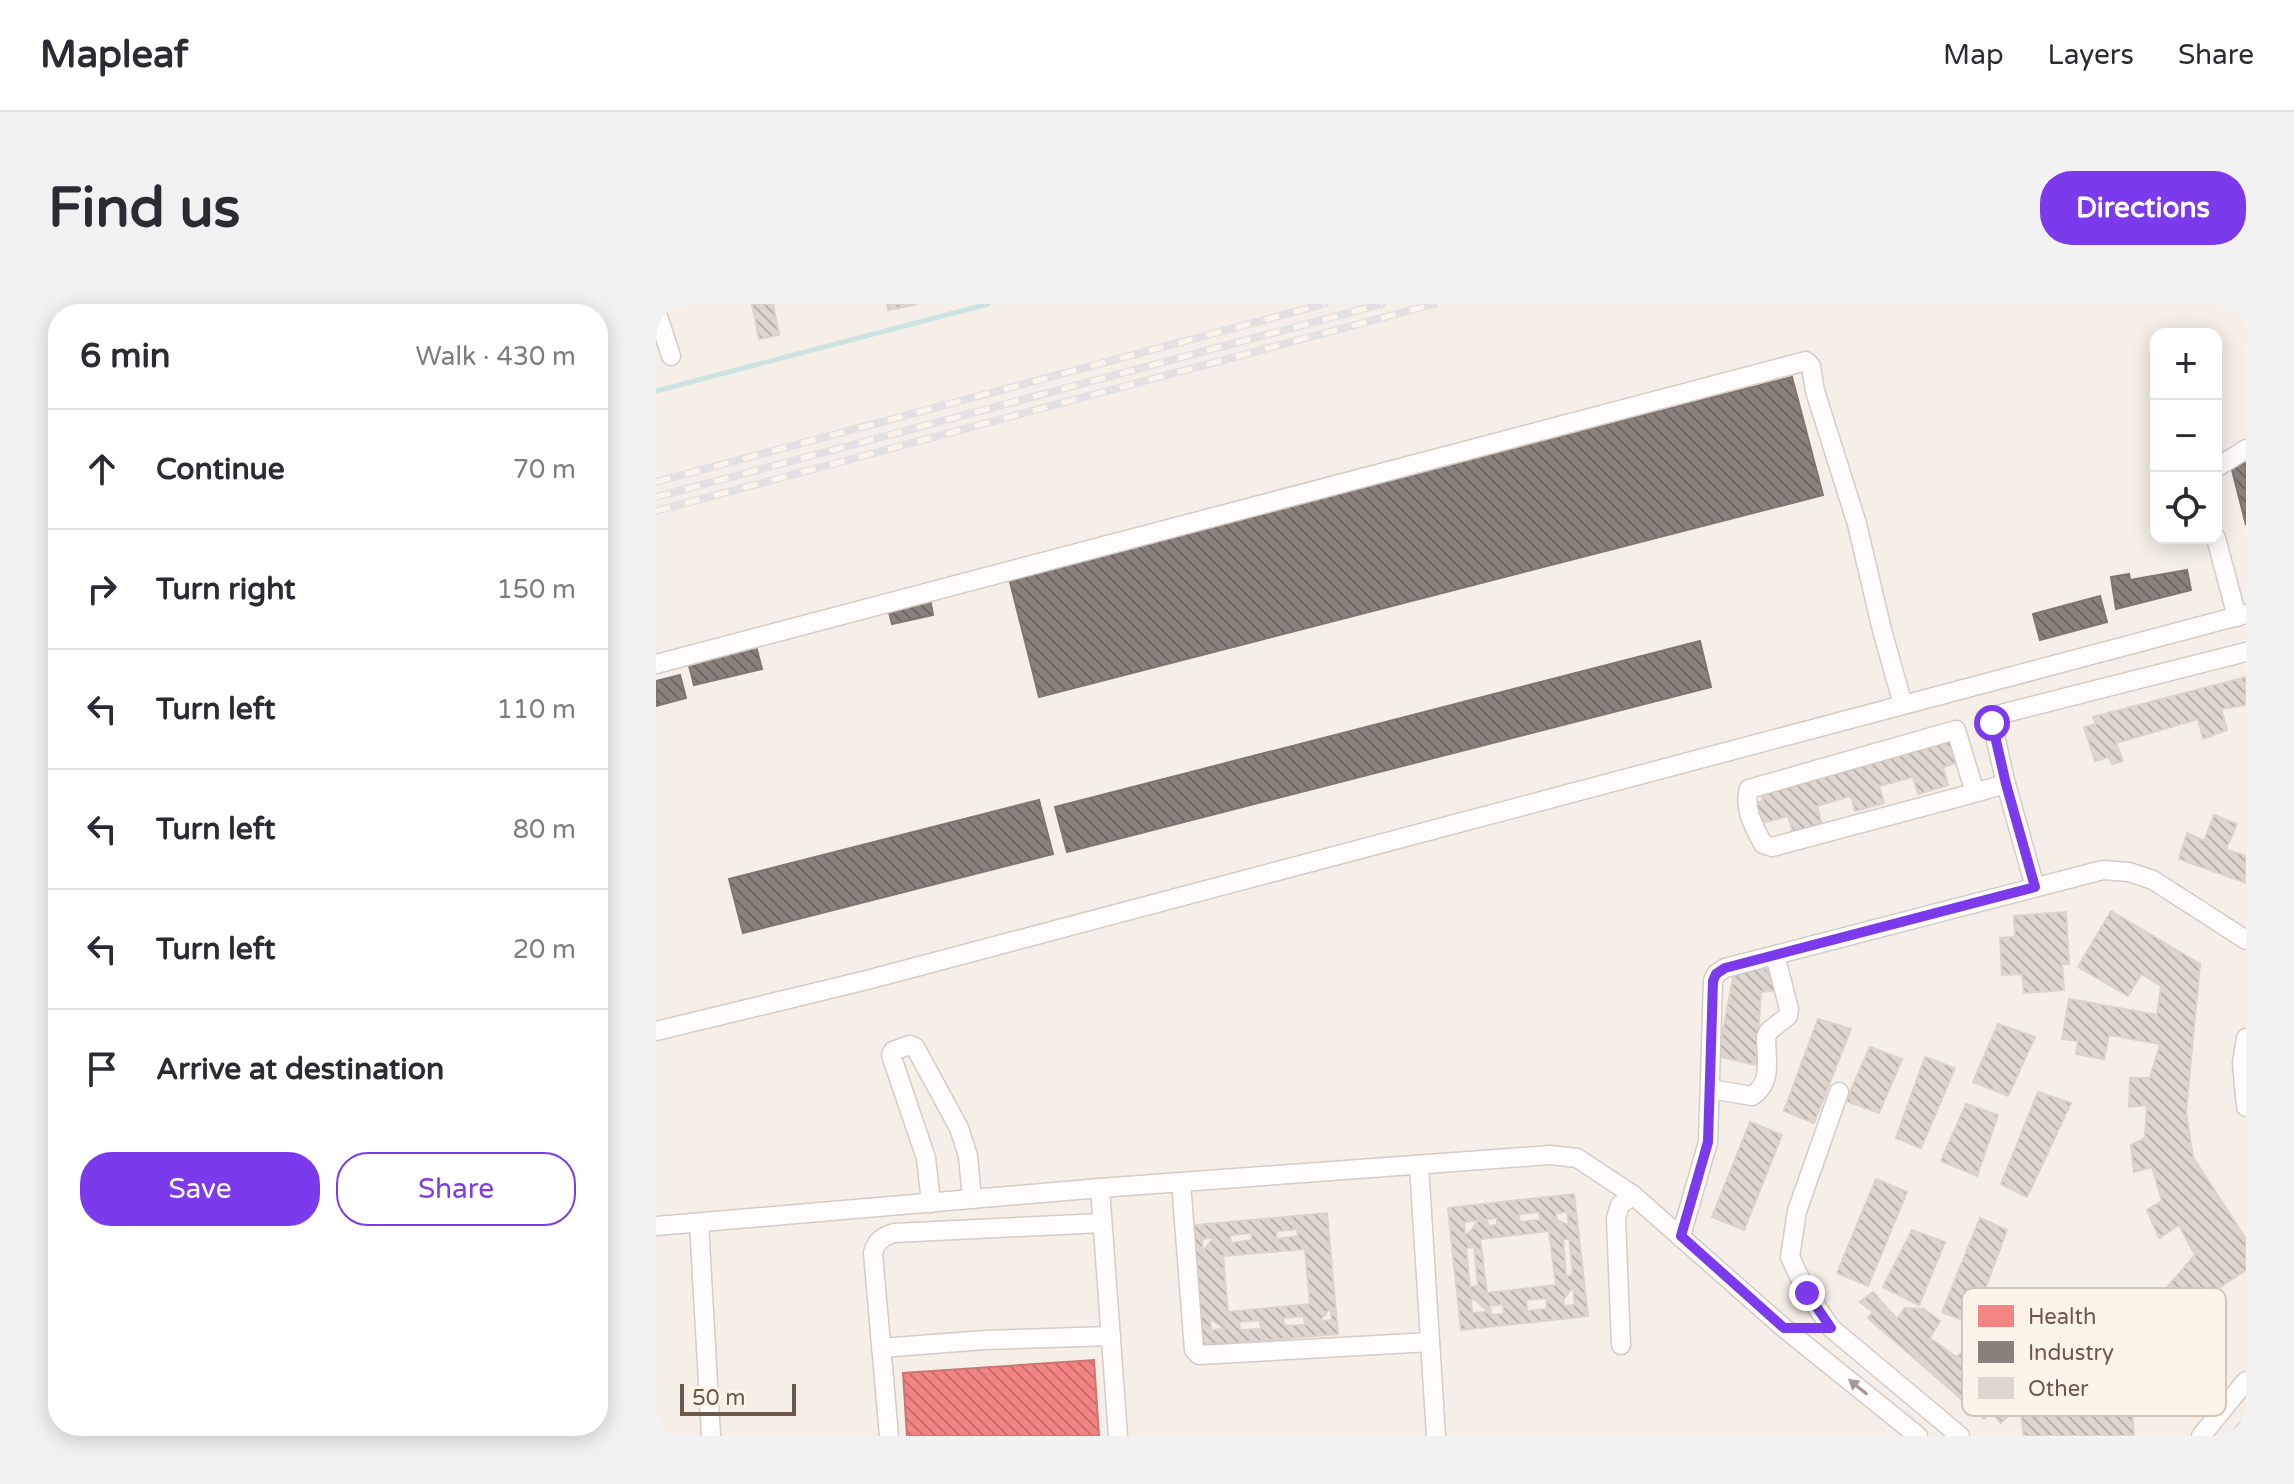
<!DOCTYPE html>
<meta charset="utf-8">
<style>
body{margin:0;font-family:"Varela Round",sans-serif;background:#f2f2f3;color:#2b2b33}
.controls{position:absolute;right:24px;top:24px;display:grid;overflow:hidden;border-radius:16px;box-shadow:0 4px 20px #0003}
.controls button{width:72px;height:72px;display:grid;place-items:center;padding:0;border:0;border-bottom:2px solid #e1e1e2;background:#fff;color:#2b2b33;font:40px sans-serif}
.scale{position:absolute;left:24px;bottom:20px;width:116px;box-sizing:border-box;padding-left:8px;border:4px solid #6f574c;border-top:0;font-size:22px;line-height:28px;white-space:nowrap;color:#6f574c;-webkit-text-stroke:6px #fdf4e9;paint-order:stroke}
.stop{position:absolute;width:24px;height:24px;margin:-18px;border:6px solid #7c3aed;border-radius:50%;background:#fff}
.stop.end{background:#7c3aed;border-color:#fff;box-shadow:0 2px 8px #0008}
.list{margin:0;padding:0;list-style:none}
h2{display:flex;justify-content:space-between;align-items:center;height:104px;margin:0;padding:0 32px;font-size:34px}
h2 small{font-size:26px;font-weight:400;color:#7c7c81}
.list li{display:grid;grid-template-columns:52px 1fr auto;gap:24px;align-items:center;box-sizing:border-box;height:120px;padding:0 32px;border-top:2px solid #e1e1e2}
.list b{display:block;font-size:30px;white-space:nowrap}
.list em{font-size:26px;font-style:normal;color:#7c7c81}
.actions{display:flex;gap:16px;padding:24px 32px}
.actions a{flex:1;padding:18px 0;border:2px solid #7c3aed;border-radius:32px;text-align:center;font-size:28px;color:#7c3aed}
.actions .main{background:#7c3aed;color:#fff}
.icon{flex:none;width:44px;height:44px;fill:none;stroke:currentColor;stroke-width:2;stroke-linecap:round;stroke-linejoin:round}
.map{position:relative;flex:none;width:1590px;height:1132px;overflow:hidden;border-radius:32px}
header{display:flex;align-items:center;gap:48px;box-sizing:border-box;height:112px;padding:0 40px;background:#fff;border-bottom:2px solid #e1e1e2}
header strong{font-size:38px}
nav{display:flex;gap:44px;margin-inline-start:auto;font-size:28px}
.intro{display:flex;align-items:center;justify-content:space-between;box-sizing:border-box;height:192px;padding:0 48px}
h1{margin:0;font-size:56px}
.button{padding:20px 36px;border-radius:32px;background:#7c3aed;color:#fff;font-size:28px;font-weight:700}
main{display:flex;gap:48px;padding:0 48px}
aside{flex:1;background:#fff;border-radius:32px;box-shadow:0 4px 20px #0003}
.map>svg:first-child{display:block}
</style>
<header>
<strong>Mapleaf</strong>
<nav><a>Map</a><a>Layers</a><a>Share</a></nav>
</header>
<div class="intro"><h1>Find us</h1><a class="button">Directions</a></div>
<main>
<aside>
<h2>6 min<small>Walk · 430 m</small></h2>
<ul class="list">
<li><svg class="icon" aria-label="ahead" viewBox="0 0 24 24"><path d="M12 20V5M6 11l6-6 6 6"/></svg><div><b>Continue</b></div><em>70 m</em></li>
<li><svg class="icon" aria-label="right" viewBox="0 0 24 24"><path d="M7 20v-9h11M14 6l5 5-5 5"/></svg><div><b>Turn right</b></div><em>150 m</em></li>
<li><svg class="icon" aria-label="left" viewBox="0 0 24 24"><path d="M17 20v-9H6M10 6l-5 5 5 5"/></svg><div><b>Turn left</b></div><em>110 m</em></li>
<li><svg class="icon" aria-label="left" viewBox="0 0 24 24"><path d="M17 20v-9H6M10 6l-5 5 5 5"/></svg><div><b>Turn left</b></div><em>80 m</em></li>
<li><svg class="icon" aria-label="left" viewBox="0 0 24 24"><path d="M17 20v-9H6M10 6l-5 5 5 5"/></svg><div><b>Turn left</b></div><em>20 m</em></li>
<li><svg class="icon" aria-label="arrive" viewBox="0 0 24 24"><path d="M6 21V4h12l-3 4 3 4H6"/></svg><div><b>Arrive at destination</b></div></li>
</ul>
<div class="actions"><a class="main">Save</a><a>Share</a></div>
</aside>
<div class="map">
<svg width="1590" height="1132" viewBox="0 0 1590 1132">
<defs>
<pattern id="health-back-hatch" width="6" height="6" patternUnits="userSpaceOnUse" patternTransform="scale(2)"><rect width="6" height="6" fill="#f28482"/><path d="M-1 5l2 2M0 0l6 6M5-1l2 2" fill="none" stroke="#c86f6d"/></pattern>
<pattern id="industry-back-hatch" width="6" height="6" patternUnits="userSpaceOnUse" patternTransform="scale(2)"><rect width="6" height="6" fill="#8a817c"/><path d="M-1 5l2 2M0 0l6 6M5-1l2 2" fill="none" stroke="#706763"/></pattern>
<pattern id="building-back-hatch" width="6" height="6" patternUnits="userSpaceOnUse" patternTransform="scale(2)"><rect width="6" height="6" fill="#ded5ce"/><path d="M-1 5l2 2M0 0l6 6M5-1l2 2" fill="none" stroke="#b8b0a9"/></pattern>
</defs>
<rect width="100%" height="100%" fill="#f5efe8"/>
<!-- health -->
<polygon fill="url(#health-back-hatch)" stroke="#cb7672" stroke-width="2" points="438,1056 443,1132 251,1132 247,1069"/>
<!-- industry -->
<g fill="url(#industry-back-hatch)" stroke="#82746e" stroke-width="2">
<polygon points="1136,73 1167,191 383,393 353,274"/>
<polygon points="1590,159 1590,221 1575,162"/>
<polygon points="1531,266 1535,286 1460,305 1455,273 1473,270 1474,276"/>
<polygon points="1444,292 1451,318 1384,336 1377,310"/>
<polygon points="274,295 277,311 236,320 232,304"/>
<polygon points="1044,337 1055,383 411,548 399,503"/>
<polygon points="99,338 106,365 38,381 31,354"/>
<polygon points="24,371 30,394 0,402 0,377"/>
<polygon points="383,496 397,550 87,629 73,575"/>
</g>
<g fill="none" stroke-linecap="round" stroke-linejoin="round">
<!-- stream -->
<polyline stroke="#cce3e3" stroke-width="5" points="0,87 332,0"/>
</g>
<!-- building -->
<g fill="url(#building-back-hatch)" stroke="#ddd2cb" stroke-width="2" fill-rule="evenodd">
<polygon points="96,0 117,0 123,31 103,35"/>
<polygon points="231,0 262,0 232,6"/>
<polygon points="1590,373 1590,401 1565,405 1571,426 1547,435 1542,415 1460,439 1467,457 1456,460 1453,453 1439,457 1428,423 1440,420 1437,413"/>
<polygon points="1299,432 1306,457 1287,463 1292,481 1262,490 1257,473 1223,482 1228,499 1199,507 1195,492 1161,502 1166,521 1137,530 1132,512 1103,520 1097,500 1107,497 1105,488"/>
<polygon points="1558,511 1581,520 1570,545 1590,552 1590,579 1523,555 1531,529 1548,537"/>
<polygon points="1455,607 1544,660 1530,808 1537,853 1590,935 1590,966 1522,1011 1507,988 1539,951 1523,921 1503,934 1491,906 1506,897 1496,863 1478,868 1475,841 1489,834 1491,801 1473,803 1474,774 1494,774 1504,740 1453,731 1448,755 1420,750 1422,737 1406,735 1413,695 1501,711 1505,682 1485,670 1472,692 1422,663"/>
<polygon points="1410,608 1413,660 1406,660 1408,686 1368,689 1366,670 1346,671 1344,634 1359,633 1358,612"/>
<polygon points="1110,664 1123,686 1105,688 1100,761 1062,752 1077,674 1082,667"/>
<polygon points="1162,715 1195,725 1158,819 1128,807"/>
<polygon points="1342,720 1379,733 1352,792 1317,778"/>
<polygon points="1214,743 1246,755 1223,809 1190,797"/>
<polygon points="1269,753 1299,764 1265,844 1240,834"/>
<polygon points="1382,788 1415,799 1371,893 1345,880"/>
<polygon points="1310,800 1342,811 1321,872 1285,857"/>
<polygon points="1094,818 1126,831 1088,926 1056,913"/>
<polygon points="1220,875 1251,888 1212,982 1181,969"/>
<path d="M918 890 932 1012 805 1026 792 904ZM883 908 884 916 864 918 863 910ZM911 908 913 922 901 916 900 909ZM841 914V921L832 922 831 915ZM823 916 813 929 809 930 808 918ZM893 927 900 981 831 989 824 935ZM907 935H913L917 971 910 972ZM818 943 822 982 814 983 810 944ZM917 983 919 1001 908 1002 907 996ZM890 994 891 1005 871 1007 870 996ZM815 995H818L833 1008 816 1009ZM847 1000 848 1010 835 1011 834 1002Z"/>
<path d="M671 909 682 1030 542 1042 531 922ZM641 925 642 932 621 935 620 927ZM595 929 596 936 575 939 574 931ZM558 933 547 947 546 935ZM649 945 654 1000 572 1008 567 952ZM674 1004 676 1016 664 1017ZM648 1012 649 1021 628 1022 627 1014ZM554 1014 568 1025 555 1026ZM604 1016 605 1025 584 1026 583 1018Z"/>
<polygon points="1324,914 1351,926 1316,1020 1286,1008"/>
<polygon points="1256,926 1289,938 1263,1001 1227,983"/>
<polygon points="1217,988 1241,1015 1249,1004 1268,1005 1284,1017 1274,1034 1300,1053 1319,1038 1352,1066 1339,1078 1351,1092 1344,1100 1354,1110 1345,1119 1335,1108 1328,1115 1212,1014 1217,1008 1204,998"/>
<polygon points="1458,1016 1475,1096 1478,1132 1368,1132 1358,1059 1371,1034"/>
</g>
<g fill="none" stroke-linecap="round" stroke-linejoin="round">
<!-- minor casing -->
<g stroke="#d3ccc7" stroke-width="21">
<g id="minor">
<polyline points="0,6 15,52"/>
<polyline points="1560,164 1590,145"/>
<polyline points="1560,234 1581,313"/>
<polyline points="0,360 1150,57 1155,62 1159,87 1201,220 1226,326 1247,401"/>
<path d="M1319 489 1300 426 1093 485C1087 504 1098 523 1107 540L1116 543 1307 492 1350 480"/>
<polyline points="1379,583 1350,480 1336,419 1345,410 1590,348"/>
<polyline points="0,727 211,676 1590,310"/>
<polyline points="1590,734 1586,759 1590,803"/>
<path d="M1054 785 1096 792C1117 779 1110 755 1110 733L1113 727 1132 712 1133 705 1119 651"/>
<polyline points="1183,788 1141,907 1134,953 1151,989 1175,1024 1304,1132"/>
<polyline points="763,861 780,1132"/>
<polyline points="525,878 538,1046 543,1051 774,1038"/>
<polyline points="444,884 462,1132"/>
<polyline points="275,899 270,854 235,751 237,747 254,741 259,743 303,824 312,852 316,895"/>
<polyline points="43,919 55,1132"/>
<polyline points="0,922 444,884 894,851 921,854 977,891 1128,1024 1262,1132"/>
<polyline points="1025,932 1052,838 1057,677 1060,670 1069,664 1447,566 1473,568 1497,576 1590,636"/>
<polyline points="965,1041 960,914 964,901 977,891"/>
<polyline points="225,1044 329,1036 455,1032"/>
<path d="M233 1132 217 949C220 937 226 933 238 929L446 919"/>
<polyline points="1545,1132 1590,1077"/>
<polyline points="1585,1132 1590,1126"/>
</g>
</g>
<!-- minor -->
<use href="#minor" stroke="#fefdfc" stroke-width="18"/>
<!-- rail casing -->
<g stroke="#e3e1e4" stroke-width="8">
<g id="rail">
<polyline points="0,178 668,0"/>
<polyline points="0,193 726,0"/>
<polyline points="0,207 778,0"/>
</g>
</g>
<!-- rail -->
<use href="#rail" stroke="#fdf4e9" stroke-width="5" stroke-dasharray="15" stroke-linecap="butt"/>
</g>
<!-- one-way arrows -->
<defs><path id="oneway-solid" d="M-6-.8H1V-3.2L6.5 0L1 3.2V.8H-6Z" transform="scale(2)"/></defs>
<use fill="#a89992" href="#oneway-solid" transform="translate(1202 1083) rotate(-141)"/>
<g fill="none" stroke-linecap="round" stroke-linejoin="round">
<!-- route -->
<polyline stroke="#7c3aed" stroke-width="10" points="1151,989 1175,1024 1128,1024 1025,932 1052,838 1057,677 1060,670 1069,664 1379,583 1350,480 1336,419"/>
</g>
<!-- legend -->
<rect x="1306" y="984" width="264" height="128" rx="12" fill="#fdf4e9" stroke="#d2c5ba" stroke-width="2"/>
<rect x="1322" y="1001" width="36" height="22" fill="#f28482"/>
<rect x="1322" y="1037" width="36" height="22" fill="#8a817c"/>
<rect x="1322" y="1073" width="36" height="22" fill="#ded5ce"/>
<g font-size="22" fill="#6f574c">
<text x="1372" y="1020">Health</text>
<text x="1372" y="1056">Industry</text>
<text x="1372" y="1092">Other</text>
</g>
</svg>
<div class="controls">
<button>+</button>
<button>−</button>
<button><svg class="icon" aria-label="locate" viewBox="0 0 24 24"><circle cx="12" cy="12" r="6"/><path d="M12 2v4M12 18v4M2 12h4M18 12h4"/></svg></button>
</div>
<div class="scale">50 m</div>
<div class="stop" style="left:1336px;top:419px"></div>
<div class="stop end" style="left:1151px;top:989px"></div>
</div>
</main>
